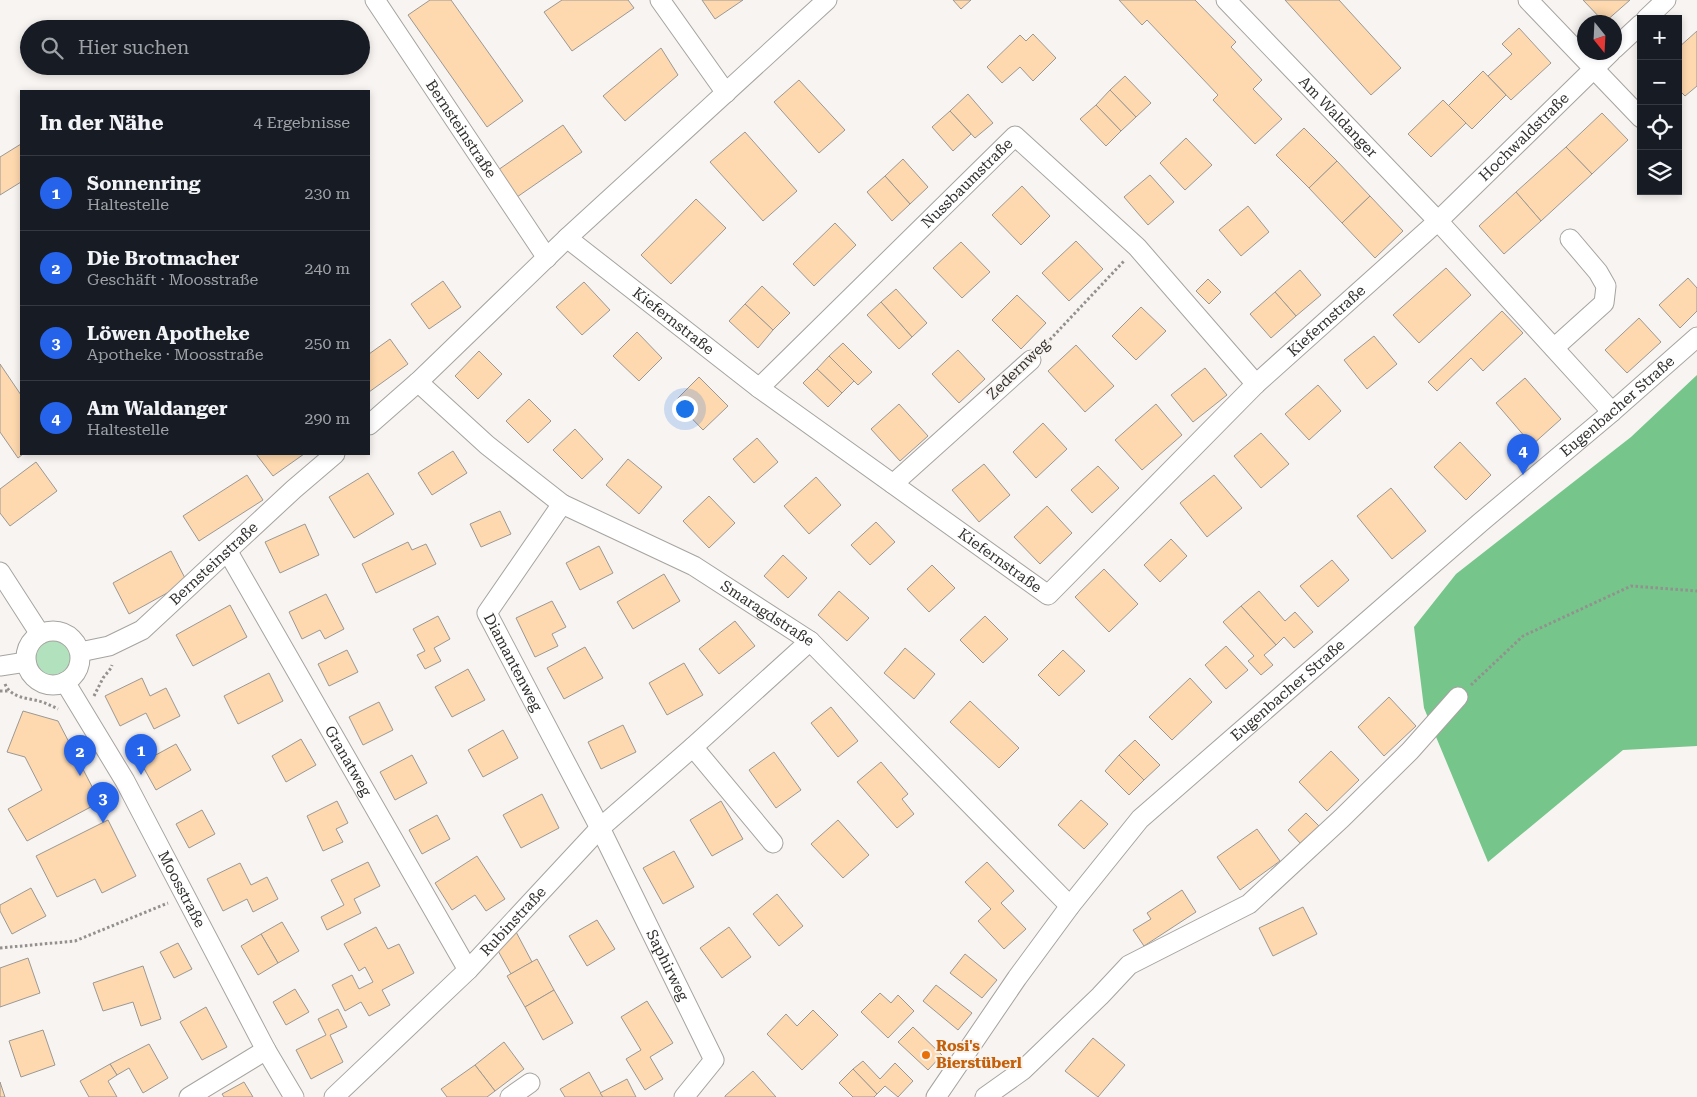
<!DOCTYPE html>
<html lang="de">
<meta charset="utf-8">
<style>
body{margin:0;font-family:"Roboto Serif",serif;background:#20242c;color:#f1f3f6}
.controls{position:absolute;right:15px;top:15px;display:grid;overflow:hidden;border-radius:0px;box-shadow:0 2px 8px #0003}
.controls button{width:45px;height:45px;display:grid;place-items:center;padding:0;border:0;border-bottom:1px solid #363941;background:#171b24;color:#f1f3f6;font:25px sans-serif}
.compass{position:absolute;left:1577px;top:15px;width:45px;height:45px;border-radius:50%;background:#171b24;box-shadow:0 2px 8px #0003;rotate:162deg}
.you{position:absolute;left:684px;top:408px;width:18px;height:18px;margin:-12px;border:4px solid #fff;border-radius:50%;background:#1a73e8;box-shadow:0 0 0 8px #1a73e833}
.badge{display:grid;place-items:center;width:32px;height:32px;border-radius:50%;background:#2563eb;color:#fff;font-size:16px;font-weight:700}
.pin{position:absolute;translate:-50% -41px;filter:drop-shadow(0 1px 2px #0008)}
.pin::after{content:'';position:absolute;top:26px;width:18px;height:15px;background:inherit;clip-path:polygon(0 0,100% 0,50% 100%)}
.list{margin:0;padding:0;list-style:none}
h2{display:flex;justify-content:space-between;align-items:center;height:65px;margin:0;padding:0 20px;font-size:21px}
h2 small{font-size:16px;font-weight:400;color:#9ea1a6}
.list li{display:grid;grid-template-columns:32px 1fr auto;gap:15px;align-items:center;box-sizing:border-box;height:75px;padding:0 20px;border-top:1px solid #363941}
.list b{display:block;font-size:19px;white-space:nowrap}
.list p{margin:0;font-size:16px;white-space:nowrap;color:#9ea1a6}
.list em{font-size:16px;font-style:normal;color:#9ea1a6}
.icon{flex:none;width:28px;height:28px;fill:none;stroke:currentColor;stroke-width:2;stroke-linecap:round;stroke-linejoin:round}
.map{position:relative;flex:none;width:1697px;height:1097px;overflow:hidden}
.search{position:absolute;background:#171b24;box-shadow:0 2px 8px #0003;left:20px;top:20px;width:350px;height:55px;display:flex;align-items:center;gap:12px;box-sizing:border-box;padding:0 18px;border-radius:28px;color:#9ea1a6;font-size:19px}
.panel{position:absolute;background:#171b24;box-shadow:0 2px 8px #0003;left:20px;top:90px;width:350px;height:365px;border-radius:0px}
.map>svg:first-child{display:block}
</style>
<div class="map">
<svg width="1697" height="1097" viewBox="0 0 1697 1097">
<rect width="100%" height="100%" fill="#f8f4f1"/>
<!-- green -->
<circle fill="#b2e2bd" cx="52" cy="657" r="19"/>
<!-- forest -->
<polygon fill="#76c58b" points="1697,375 1697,746 1623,750 1488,862 1424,708 1414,627 1456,574 1631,437"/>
<!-- building -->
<g fill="#fed9af" stroke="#9b9894">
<polygon points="430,0 451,0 523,101 487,127 408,15"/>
<polygon points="562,0 628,0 634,8 572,51 544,12"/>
<polygon points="702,0 743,0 715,19"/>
<polygon points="953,0 971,0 961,9"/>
<polygon points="1119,0 1195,0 1236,42 1231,47 1262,80 1253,89 1282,119 1255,144 1213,100 1218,95 1147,20 1142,25"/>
<polygon points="1285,0 1339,0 1401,68 1371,95"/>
<polygon points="1583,0 1630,0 1605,22 1604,22"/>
<polygon points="1519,28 1551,63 1511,100 1488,76 1512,54 1502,44"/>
<polygon points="1697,31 1697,86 1685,96 1678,89 1678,48"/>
<polygon points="1033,34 1056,58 1033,81 1020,67 1002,83 987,67 1020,35 1026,41"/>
<polygon points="661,48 678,75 625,121 603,96"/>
<polygon points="1483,71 1506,95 1472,129 1448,106"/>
<polygon points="1125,76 1151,103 1136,117 1110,90"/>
<polygon points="799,80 845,130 819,153 774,102"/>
<polygon points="1110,90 1136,117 1121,131 1096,105"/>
<polygon points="968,94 993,123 975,138 950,111"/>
<polygon points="1443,100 1466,123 1431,157 1408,134"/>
<polygon points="1096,105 1121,131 1106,146 1080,119"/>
<polygon points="950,111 971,134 953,151 932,127"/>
<polygon points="1602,113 1628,140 1592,174 1566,147"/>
<polygon points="563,125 582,152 517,197 498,170"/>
<polygon points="1304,128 1337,161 1309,188 1276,155"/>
<polygon points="745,132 797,191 763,221 710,162"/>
<polygon points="1186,138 1212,165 1185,190 1160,163"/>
<polygon points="21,144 21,182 0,195 0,157"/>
<polygon points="1566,147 1592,174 1541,221 1516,192"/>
<polygon points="903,159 928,187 910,204 885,176"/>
<polygon points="1337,161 1370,196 1342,223 1309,188"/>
<polygon points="1150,175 1174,202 1148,225 1124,197"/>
<polygon points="885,176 910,204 892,221 867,192"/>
<polygon points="1022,186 1050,216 1021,245 992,215"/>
<polygon points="1516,192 1541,221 1504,254 1479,226"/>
<polygon points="1370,196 1403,231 1375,258 1342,223"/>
<polygon points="696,199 726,228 671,284 641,255"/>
<polygon points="1248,206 1269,232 1241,256 1219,230"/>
<polygon points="835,223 856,245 814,286 793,264"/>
<polygon points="1076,241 1103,269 1069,301 1042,273"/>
<polygon points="961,242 990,272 962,298 933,268"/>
<polygon points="1446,268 1471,295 1419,343 1393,315"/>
<polygon points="1300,270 1321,295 1296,316 1275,292"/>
<polygon points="1688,278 1697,288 1697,311 1680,328 1659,305"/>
<polygon points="1208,279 1221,292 1209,304 1196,291"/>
<polygon points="443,281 461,307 429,329 411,304"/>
<polygon points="584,282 610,310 582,335 556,307"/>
<polygon points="762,286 790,313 773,330 745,304"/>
<polygon points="896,289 927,323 912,337 881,302"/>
<polygon points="1275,292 1296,316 1271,338 1250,314"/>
<polygon points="1017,295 1046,323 1021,349 992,320"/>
<polygon points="881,302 912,337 899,349 867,315"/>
<polygon points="745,304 773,330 758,348 729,321"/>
<polygon points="1141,307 1166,331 1136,360 1112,336"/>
<polygon points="1502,311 1523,333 1483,371 1471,358 1437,391 1428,382"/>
<polygon points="1639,318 1661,342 1627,373 1605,350"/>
<polygon points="637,332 662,358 639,381 613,356"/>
<polygon points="1374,336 1397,364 1367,389 1344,360"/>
<polygon points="390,339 408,364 369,392 369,354"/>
<polygon points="843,343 872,372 858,385 829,356"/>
<polygon points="1076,345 1114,386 1085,412 1048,371"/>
<polygon points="958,350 985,379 959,403 932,374"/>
<polygon points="479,351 502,374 478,399 455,376"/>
<polygon points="829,356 854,381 842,393 817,369"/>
<polygon points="0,364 21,395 21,454 23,454 18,458 0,432"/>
<polygon points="1205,368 1227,395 1193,422 1171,395"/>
<polygon points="817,369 842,393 828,407 803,383"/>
<polygon points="699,377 728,406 703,430 675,401"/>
<polygon points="1525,378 1561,419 1532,445 1496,403"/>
<polygon points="1318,385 1341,411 1309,440 1285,414"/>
<polygon points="529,399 551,421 528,443 506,421"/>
<polygon points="899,404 928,436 900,461 871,429"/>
<polygon points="1156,404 1182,435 1142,470 1115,440"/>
<polygon points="1043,423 1067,449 1036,478 1013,452"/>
<polygon points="575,429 603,459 582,479 553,450"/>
<polygon points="1261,433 1289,464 1261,488 1234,456"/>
<polygon points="757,438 778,462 754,483 733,459"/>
<polygon points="1460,442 1491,475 1466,500 1434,467"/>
<polygon points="453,451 467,473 432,495 418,473"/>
<polygon points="256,454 304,454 273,476"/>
<polygon points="628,459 662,487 639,514 606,485"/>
<polygon points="36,462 57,491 10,526 0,513 0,489"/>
<polygon points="984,464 1010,495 979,522 952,490"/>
<polygon points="1098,466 1119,488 1092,513 1071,490"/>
<polygon points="368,473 394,514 354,538 329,497"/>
<polygon points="247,475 263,500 199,541 183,516"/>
<polygon points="1214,475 1242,508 1207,537 1180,503"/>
<polygon points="816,477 841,505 809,534 784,506"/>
<polygon points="1391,488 1426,531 1392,559 1357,516"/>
<polygon points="709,496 735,523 709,548 683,521"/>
<polygon points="1047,506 1072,533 1040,564 1014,537"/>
<polygon points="500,511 511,534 481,547 470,524"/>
<polygon points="876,522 895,542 870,565 851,545"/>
<polygon points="305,524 319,555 280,573 265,542"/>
<polygon points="1171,539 1187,556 1160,582 1144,565"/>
<polygon points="408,542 412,550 426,544 436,564 376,593 362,564"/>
<polygon points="599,546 613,573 580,590 566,563"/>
<polygon points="171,551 187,582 129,614 113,583"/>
<polygon points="783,555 807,578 788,598 764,576"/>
<polygon points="1332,560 1349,580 1318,607 1300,586"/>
<polygon points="932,565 955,588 929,612 907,589"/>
<polygon points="1104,569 1138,604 1109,632 1075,597"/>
<polygon points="664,574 680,601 633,629 617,602"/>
<polygon points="839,591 869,618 847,641 818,615"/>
<polygon points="1259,591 1285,621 1295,612 1313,632 1294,648 1284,637 1276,645 1241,606"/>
<polygon points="326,594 344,629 325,639 320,630 302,639 289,612"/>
<polygon points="552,601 566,627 552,634 558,646 535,657 516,618"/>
<polygon points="230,605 247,637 193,666 176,635"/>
<polygon points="1241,606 1276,645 1264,655 1273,665 1261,675 1248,661 1254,656 1223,622"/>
<polygon points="438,616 450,639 434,648 441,661 425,669 417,655 425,651 413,629"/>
<polygon points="985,616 1008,639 983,663 960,640"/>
<polygon points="735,621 755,646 719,674 699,649"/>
<polygon points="1226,646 1248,670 1226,689 1205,665"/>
<polygon points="585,647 603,678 564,699 547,668"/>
<polygon points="905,648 935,674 914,699 884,673"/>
<polygon points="347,650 358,672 329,686 318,664"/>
<polygon points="1063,650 1085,671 1059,696 1038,675"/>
<polygon points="684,663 703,695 667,715 649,683"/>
<polygon points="468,669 485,700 452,717 435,687"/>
<polygon points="269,673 283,701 238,724 224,696"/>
<polygon points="142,678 150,696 166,688 180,716 154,729 146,713 120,726 105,696"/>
<polygon points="1190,678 1212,702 1172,740 1149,717"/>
<polygon points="1389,697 1416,726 1384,756 1358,727"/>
<polygon points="970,701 1019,748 999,768 950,722"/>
<polygon points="379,702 393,730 363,745 349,717"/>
<polygon points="831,707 858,741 838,757 811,723"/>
<polygon points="23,711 58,721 100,802 27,841 8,809 42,790 25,757 7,752"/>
<polygon points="623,725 636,752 601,769 588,742"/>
<polygon points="503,730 518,758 483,777 468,750"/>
<polygon points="301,739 316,765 286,782 272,756"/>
<polygon points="1135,740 1160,765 1144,780 1119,755"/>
<polygon points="176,744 191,770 156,790 141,763"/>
<polygon points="1331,751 1359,780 1327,811 1299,782"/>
<polygon points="774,752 801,790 776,808 749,770"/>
<polygon points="412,755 427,783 395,800 380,772"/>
<polygon points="1119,755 1144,780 1129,795 1105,771"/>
<polygon points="881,762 908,794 902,799 914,814 897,828 857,782"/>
<polygon points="542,794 559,828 521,848 503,815"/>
<polygon points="1081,800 1108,824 1084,849 1058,825"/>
<polygon points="337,801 348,823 336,829 343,842 323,851 307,816"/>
<polygon points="721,801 743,839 712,856 690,820"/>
<polygon points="202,810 215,834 189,848 176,824"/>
<polygon points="1306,813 1320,827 1301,844 1288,830"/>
<polygon points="437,815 450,839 422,854 409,830"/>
<polygon points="108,820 136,876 102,893 95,879 57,897 36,856"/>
<polygon points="838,820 869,855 843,878 811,844"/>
<polygon points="1257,829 1280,861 1240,890 1217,857"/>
<polygon points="674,851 694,887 663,904 643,868"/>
<polygon points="477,856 505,899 486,911 475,895 452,910 435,883"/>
<polygon points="368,862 380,886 354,899 361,913 327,930 321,917 344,905 331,880"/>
<polygon points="987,862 1014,891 1001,903 1026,929 1004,949 978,921 991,909 965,882"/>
<polygon points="240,863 251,885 267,877 278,899 253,912 247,899 223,911 207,879"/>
<polygon points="31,888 46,916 12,934 0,911 0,905"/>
<polygon points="1182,890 1196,912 1144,946 1133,930 1151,919 1147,913"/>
<polygon points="777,894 803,926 779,946 753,914"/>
<polygon points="1303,907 1317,934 1273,956 1259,928"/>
<polygon points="597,920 615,949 587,966 569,936"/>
<polygon points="282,922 299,951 278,963 261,934"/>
<polygon points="376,927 388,949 399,944 414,973 382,990 390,1005 369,1016 361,1002 345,1011 332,985 352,975 359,989 373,982 365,967 359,971 344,944"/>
<polygon points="729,927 751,957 722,978 700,948"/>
<polygon points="515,930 532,962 511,974 497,949"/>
<polygon points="261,934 278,963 258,975 241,946"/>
<polygon points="178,943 192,969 174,978 160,952"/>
<polygon points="965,954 997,980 982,998 950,973"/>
<polygon points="28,958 40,993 0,1007 0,968"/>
<polygon points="537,959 554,990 525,1007 507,976"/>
<polygon points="143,966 161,1019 141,1026 133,1002 103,1011 93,983"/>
<polygon points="936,985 972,1013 958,1030 923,1001"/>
<polygon points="295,989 309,1012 286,1025 273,1002"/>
<polygon points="554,990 573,1023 543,1040 525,1007"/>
<polygon points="880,993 891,1003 898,995 914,1011 888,1038 861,1012"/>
<polygon points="647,1001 673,1043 650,1057 663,1079 645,1090 626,1059 641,1050 621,1017"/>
<polygon points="206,1007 227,1047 202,1060 180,1022"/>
<polygon points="338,1009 347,1027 330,1035 343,1062 311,1079 296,1050 326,1035 318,1019"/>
<polygon points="813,1010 838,1035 802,1070 767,1034 786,1014 797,1026"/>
<polygon points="913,1027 942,1055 928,1070 898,1042"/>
<polygon points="43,1030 55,1065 21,1077 9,1041"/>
<polygon points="1093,1038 1125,1065 1098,1097 1065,1071"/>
<polygon points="504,1042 524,1069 495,1091 475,1065"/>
<polygon points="149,1044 168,1078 143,1093 129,1068 117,1075 110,1064"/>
<polygon points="863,1061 880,1079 895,1063 913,1081 898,1097 885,1086 877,1094 853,1069"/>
<polygon points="110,1064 117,1075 108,1081 117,1097 89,1097 80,1081"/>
<polygon points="475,1065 495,1091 487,1097 447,1097 441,1089"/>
<polygon points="853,1069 877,1094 874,1097 853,1097 839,1083"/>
<polygon points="753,1071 776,1097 725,1097 725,1096"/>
<polygon points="589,1072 603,1097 565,1097 560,1089"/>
<polygon points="627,1079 636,1097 603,1097 600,1093"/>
<polygon points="0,1082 5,1097 0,1097"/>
<polygon points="244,1082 253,1097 224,1097 222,1094"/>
</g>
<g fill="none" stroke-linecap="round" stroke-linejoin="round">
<!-- minor casing -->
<g stroke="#a6a3a0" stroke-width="21">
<g id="minor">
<path id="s1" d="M375 0 547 258"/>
<polyline points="660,0 726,93"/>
<path id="s2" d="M1226 0 1438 221 1612 412"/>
<polyline points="1528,0 1641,118"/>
<polyline points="1646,19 1666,0"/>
<polyline points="1614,49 1641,24"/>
<path id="s3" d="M567 238 759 388 1048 595 1256 384 1438 221 1611 52"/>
<polyline points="1554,348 1604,303 1606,286 1598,272 1570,239"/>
<path id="s4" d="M418 382 487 445 562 504 694 566 810 641 1070 906"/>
<path id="s5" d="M759 388 1015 136 1137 247 1256 384"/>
<polyline points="369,425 418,382 567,238 827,0"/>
<polyline points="893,484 1031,360"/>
<path id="s6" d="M562 504 487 613 600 828 714 1060 684 1097"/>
<path id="s7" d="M228 552 468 970"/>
<polyline points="0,572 40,634"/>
<circle cx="53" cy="658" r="27"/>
<path id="s8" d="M80 652 109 646 142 630 294 489 335 454"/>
<polyline points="0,666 26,662"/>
<path id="s9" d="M65 682 125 781 266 1050 294 1097"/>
<polyline points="693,747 773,843"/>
<polyline points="189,1097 266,1050"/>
<path id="s10" d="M334 1097 468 970 600 828 693 747 810 641"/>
<polyline points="510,1097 530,1083"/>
<path id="s11" d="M936 1097 1017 978 1070 906 1140 819 1481 522 1612 412 1697 337"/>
<polyline points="985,1097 1023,1070 1100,996 1129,965 1249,904 1342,818 1410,751 1458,697"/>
</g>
</g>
<!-- path -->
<g stroke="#93918e" stroke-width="3" stroke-dasharray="2.5 2.5" stroke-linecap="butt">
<polyline points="1043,347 1124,261"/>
<path d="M5 684C11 698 27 698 39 701 46 703 52 706 58 709"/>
<polyline points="1471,685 1523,636 1631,586 1697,591"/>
<polyline points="0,691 8,691"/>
<polyline points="94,696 103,678 111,668 112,665"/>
<polyline points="0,948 75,941 168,903"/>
</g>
<!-- minor -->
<use href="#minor" stroke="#fff" stroke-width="19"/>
</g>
<!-- markers -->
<circle fill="#e8710a" stroke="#f8f4f1" stroke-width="2" cx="926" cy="1055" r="5"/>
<g text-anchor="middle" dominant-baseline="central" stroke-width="4" stroke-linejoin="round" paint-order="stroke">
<!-- street labels -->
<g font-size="15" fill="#32312f" stroke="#f8f4f1">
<text stroke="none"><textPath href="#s2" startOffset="162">Am Waldanger</textPath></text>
<text stroke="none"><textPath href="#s1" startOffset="155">Bernsteinstraße</textPath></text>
<text stroke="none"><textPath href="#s3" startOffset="1260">Hochwaldstraße</textPath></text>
<text stroke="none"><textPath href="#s5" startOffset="292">Nussbaumstraße</textPath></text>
<text stroke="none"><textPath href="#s3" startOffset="135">Kiefernstraße</textPath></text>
<text stroke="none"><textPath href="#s3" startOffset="990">Kiefernstraße</textPath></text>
<text transform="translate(1018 369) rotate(-44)">Zedernweg</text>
<text stroke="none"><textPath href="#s11" startOffset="976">Eugenbacher Straße</textPath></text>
<text stroke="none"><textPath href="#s3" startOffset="540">Kiefernstraße</textPath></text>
<text stroke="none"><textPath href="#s8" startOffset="164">Bernsteinstraße</textPath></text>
<text stroke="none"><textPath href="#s4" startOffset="422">Smaragdstraße</textPath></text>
<text stroke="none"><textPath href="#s6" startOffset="188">Diamantenweg</textPath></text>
<text stroke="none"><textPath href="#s11" startOffset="541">Eugenbacher Straße</textPath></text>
<text stroke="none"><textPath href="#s7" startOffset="241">Granatweg</textPath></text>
<text stroke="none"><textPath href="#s9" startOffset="238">Moosstraße</textPath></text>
<text stroke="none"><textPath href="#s10" startOffset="251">Rubinstraße</textPath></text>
<text stroke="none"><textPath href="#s6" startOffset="528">Saphirweg</textPath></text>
</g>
<!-- food labels -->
<g font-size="15" font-weight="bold" fill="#c56008" stroke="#f8f4f1" text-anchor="start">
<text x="936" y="1046">Rosi's<tspan x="936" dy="17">Bierstüberl</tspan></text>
</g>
</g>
</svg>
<div class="controls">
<button>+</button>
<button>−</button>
<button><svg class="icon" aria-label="locate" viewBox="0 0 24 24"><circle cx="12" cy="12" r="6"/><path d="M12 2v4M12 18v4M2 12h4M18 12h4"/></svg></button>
<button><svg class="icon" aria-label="layers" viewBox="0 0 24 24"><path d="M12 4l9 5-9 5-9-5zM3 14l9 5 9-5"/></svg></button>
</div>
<svg class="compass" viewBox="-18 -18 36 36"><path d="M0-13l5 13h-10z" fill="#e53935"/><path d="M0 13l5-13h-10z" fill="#9ea1a6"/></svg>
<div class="you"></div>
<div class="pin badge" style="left:141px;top:775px">1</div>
<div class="pin badge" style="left:80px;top:776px">2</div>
<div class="pin badge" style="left:103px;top:823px">3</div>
<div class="pin badge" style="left:1523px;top:475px">4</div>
<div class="search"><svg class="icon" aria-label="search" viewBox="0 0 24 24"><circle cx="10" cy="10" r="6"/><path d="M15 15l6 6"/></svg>Hier suchen</div>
<section class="panel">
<h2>In der Nähe<small>4 Ergebnisse</small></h2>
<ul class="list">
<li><span class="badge">1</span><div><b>Sonnenring</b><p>Haltestelle</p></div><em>230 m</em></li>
<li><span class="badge">2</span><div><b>Die Brotmacher</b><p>Geschäft · Moosstraße</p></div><em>240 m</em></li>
<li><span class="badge">3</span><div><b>Löwen Apotheke</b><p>Apotheke · Moosstraße</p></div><em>250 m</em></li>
<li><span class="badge">4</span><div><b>Am Waldanger</b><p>Haltestelle</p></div><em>290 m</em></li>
</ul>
</section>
</div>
